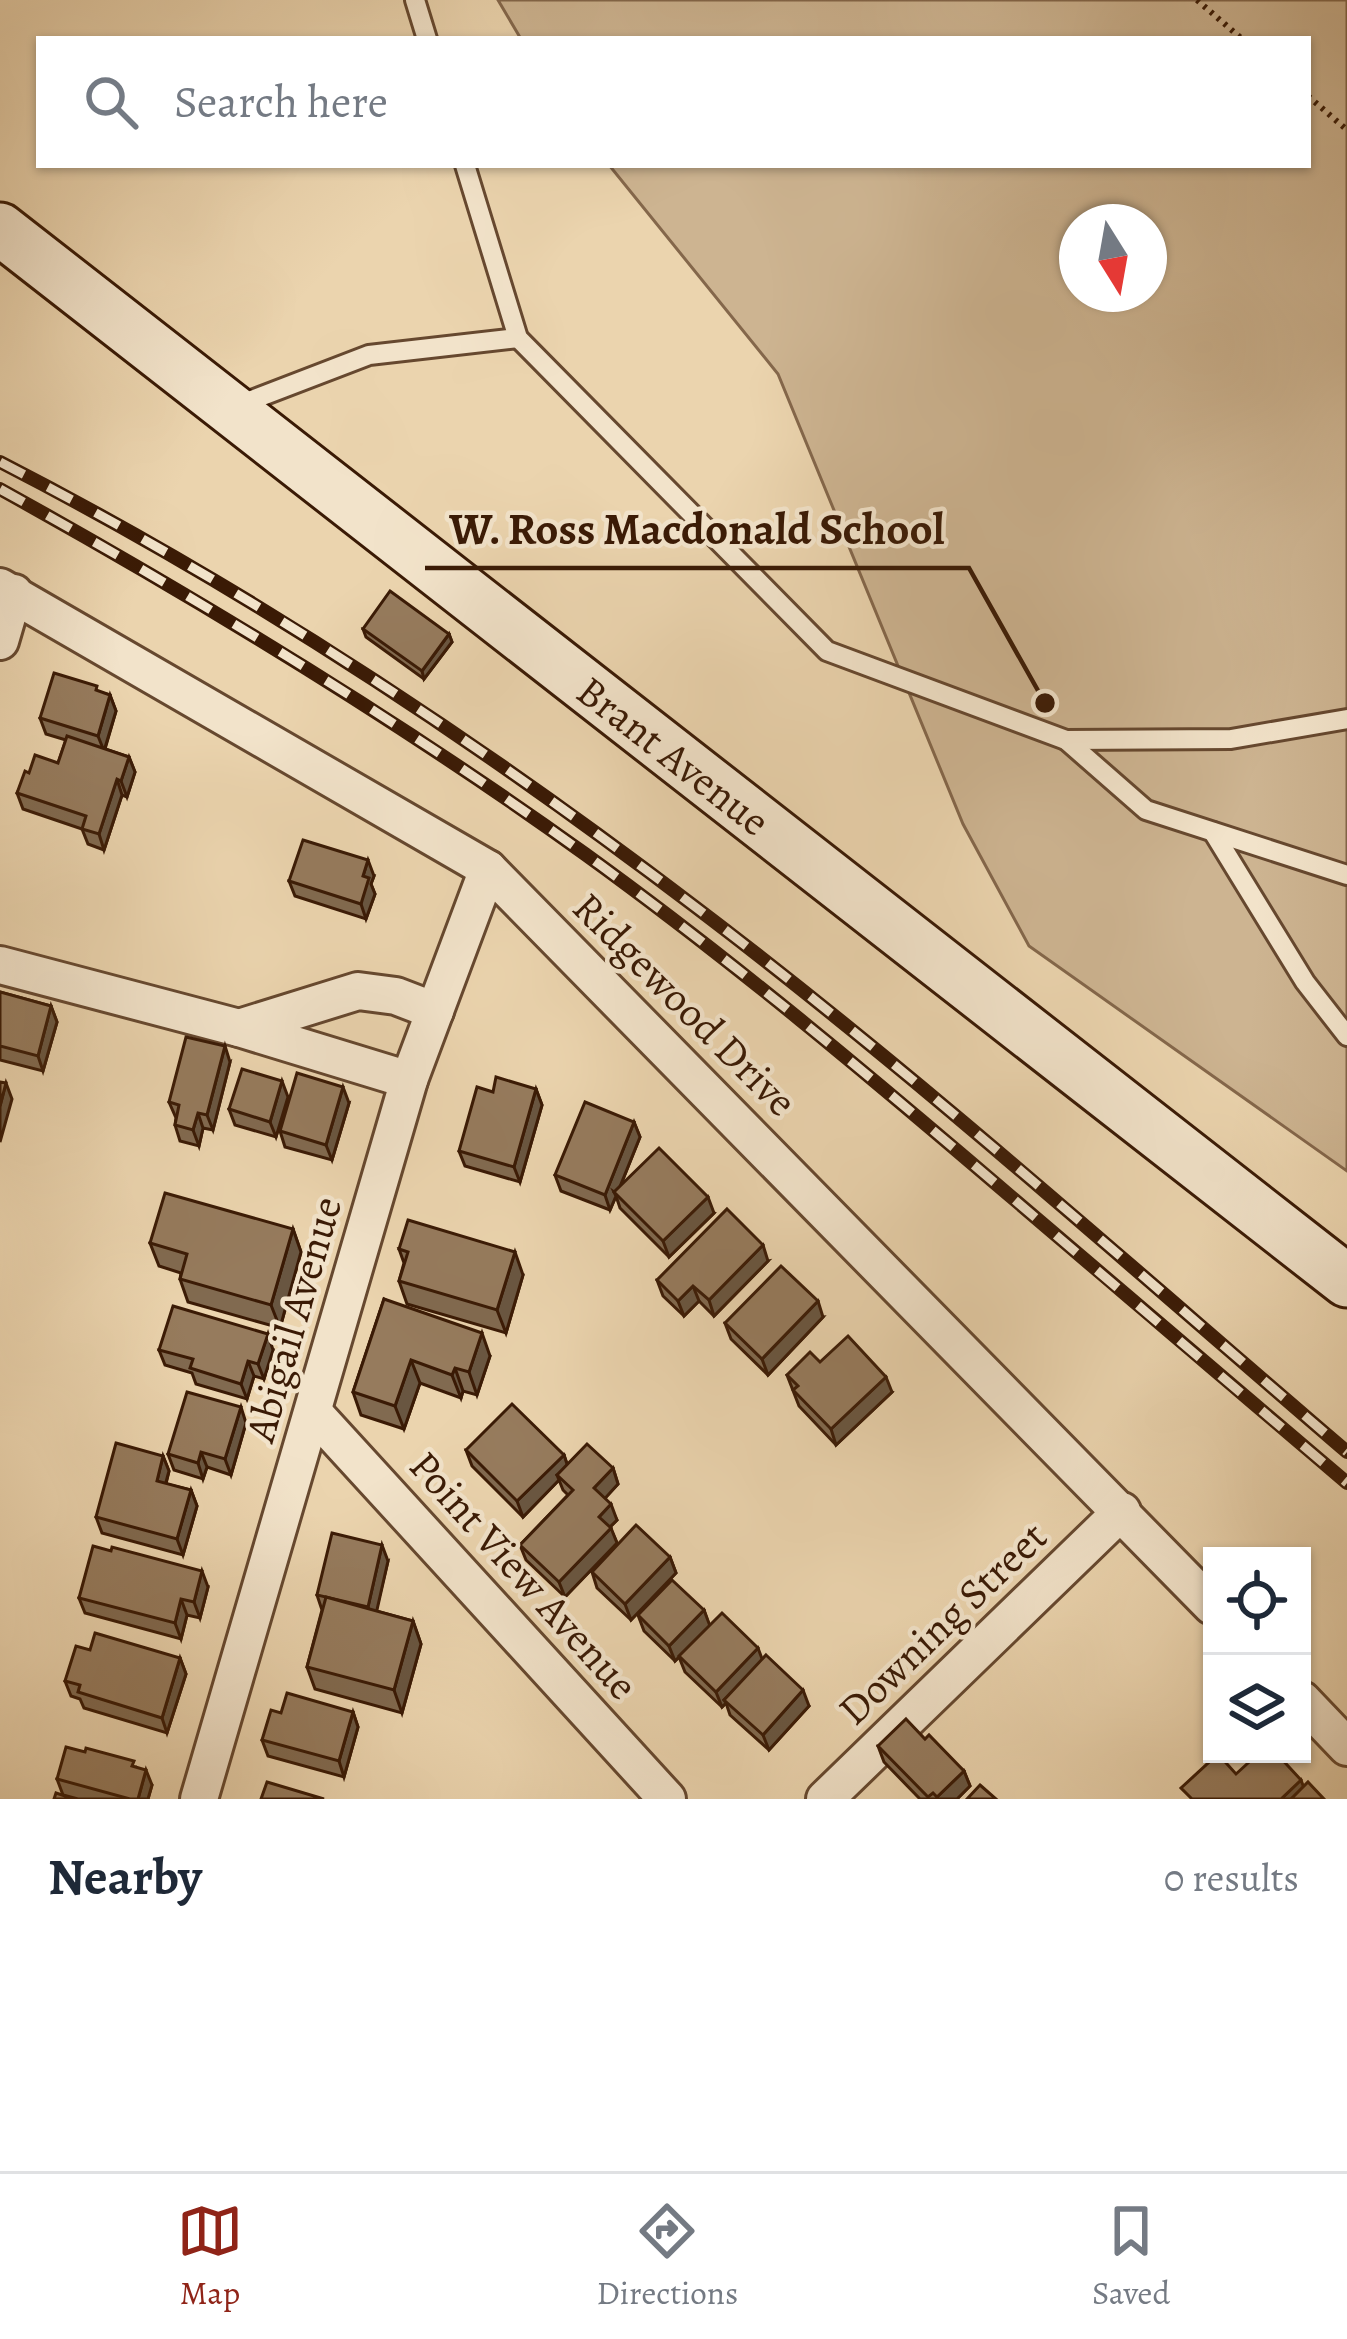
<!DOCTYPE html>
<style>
body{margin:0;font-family:Alegreya,serif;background:#f2f2f3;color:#1f2937}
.controls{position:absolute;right:36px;bottom:36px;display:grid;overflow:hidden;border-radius:0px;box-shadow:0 3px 9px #0004}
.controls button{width:108px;height:108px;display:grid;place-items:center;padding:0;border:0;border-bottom:3px solid #e0e1e3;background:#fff;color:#1f2937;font:60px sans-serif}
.compass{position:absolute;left:1059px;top:204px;width:108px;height:108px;border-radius:50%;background:#fff;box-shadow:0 3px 9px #0004;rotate:169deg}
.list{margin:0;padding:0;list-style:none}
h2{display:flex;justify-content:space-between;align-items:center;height:156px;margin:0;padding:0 48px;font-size:51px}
h2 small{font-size:39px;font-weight:400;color:#747a83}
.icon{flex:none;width:66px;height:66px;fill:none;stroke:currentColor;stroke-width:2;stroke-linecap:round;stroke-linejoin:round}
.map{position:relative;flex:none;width:1347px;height:1799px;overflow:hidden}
.search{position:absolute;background:#fff;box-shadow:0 3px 9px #0004;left:36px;right:36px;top:36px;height:132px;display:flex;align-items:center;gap:30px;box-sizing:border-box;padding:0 42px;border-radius:0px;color:#747a83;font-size:45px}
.sheet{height:372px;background:#fff}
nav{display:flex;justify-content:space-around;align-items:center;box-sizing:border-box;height:168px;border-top:3px solid #e0e1e3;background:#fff;font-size:33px;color:#747a83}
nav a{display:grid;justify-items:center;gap:6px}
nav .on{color:#8f2418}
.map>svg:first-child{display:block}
</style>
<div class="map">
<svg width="1347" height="1799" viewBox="0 0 1347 1799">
<rect width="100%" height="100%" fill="#ebd4ae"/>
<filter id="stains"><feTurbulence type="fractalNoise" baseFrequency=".00167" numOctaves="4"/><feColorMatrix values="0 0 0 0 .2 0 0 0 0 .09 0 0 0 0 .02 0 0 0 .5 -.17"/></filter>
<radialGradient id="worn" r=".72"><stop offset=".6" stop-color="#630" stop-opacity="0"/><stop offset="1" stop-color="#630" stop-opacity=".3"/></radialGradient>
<!-- green -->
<path fill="#cdb491" stroke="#84674b" stroke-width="3" fill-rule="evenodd" d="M498 0H1347V1171L1029 946 963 824 778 374 609 165H1308V39H521ZM1077 222H1149V294H1077Z"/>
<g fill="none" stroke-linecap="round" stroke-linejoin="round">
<!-- lane casing -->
<g stroke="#66482f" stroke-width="24">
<g id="lane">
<polyline points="415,0 427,39"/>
<polyline points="465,165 518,338 827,651 1066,740 1231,739 1347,719"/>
<polyline points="239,405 369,355 518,338"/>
<polyline points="1066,740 1146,810 1347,875"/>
<polyline points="1213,832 1305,982 1347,1036"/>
</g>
</g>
<!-- street casing -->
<g stroke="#66482f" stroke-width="42">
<g id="street">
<polyline points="0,587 488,869 1212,1606"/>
<polyline points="0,641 14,593"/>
<polyline points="0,965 239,1028 409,1080"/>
<polyline points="239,1028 358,991 396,996 435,1011"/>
<polyline points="313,1412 667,1799"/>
<polyline points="1302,1700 1347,1747"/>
<polyline points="199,1799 409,1080 488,869"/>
<polyline points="825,1799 1122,1511"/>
</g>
</g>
<!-- secondary casing -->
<g stroke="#3a1a05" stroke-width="57">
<g id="secondary">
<path id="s1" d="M0 229 1347 1281"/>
</g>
</g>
<!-- path -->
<g stroke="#3a1a05" stroke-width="6" stroke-dasharray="3 6" stroke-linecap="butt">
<polyline points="1197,0 1242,39"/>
<polyline points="1308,96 1347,130"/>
</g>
<!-- lane -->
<use href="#lane" stroke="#f2e3ca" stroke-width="18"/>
<!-- street -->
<use href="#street" stroke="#f2e3ca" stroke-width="36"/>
<!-- secondary -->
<use href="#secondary" stroke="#f2e3ca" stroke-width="51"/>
<!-- rail casing -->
<g stroke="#3a1a05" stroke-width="14">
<g id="rail">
<path d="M0 462C244 587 476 740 694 906 920 1077 1132 1268 1347 1452"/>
<path d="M0 489C202 601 397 719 585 854 732 960 871 1077 1009 1195 1121 1291 1234 1387 1347 1483"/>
</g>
</g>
<!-- rail -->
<use href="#rail" stroke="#f2e3ca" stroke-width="9" stroke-dasharray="27" stroke-linecap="butt"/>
</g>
<!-- wall -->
<g fill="#816a50" stroke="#3a1a05" stroke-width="3">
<polygon points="363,629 449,634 452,642 424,679 366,637"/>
<polygon points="99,692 110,695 116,711 105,749 129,757 135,772 127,797 122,795 104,850 88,844 82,829 23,809 17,793 29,773 58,763 66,740 46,734 40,718"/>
<polygon points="374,876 371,884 375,894 366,919 295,896 289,881"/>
<polygon points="0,992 51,1006 57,1022 43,1071 0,1060"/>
<polygon points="230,1062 213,1130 203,1128 199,1146 180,1141 175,1125 176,1118 169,1102"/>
<polygon points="536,1089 542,1105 520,1182 465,1166 459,1151 493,1092"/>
<polygon points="288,1097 276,1137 235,1125 229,1109"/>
<polygon points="349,1103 332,1160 285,1147 280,1131"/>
<polygon points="634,1122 640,1137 620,1187 714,1213 669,1257 620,1208 616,1196 610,1210 561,1191 555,1175"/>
<polygon points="293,1229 301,1252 280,1328 188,1302 180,1279 181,1273 159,1266 150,1243"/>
<polygon points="399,1249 523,1275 506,1333 407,1304 399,1281 404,1263"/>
<polygon points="768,1261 714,1316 699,1301 684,1316 663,1296 657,1280"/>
<polygon points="384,1299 490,1356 477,1395 463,1391 461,1398 420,1383 404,1429 361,1415 353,1392"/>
<polygon points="823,1317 768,1375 731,1339 725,1323"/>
<polygon points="159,1350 273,1350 264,1379 254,1376 247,1399 196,1384 192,1373 165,1365"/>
<polygon points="820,1362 892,1392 836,1445 799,1406 787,1375"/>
<polygon points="246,1423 231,1475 207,1467 203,1479 174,1470 168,1454"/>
<polygon points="466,1450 564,1455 567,1464 613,1468 618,1484 605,1498 617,1520 610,1527 617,1543 565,1597 526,1560 520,1545 568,1495 563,1490 559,1480 523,1517 472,1466"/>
<polygon points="163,1456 169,1471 166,1484 191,1490 197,1506 183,1555 102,1533 96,1517"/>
<polygon points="670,1557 676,1573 631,1620 597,1588 592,1572"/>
<polygon points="388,1561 376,1611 413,1621 421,1644 402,1713 315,1689 307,1667 322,1610 317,1595"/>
<polygon points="208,1587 200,1618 187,1615 181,1639 85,1613 79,1598"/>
<polygon points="704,1610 709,1625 762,1659 809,1706 769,1750 730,1715 726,1703 722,1707 685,1672 679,1657 675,1661 644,1631 638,1615"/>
<polygon points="90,1650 180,1658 186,1674 167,1733 84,1708 80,1699 71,1696 65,1681"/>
<polygon points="353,1712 358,1727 344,1777 268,1756 262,1740 281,1713"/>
<polygon points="925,1739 964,1771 970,1786 957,1799 920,1799 884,1762 878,1746"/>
<polygon points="136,1767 152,1785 148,1799 78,1799 63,1795 57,1779"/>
</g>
<!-- shaded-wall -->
<g fill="#695641" stroke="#3a1a05" stroke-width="3">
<polygon points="449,634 452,642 424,679 422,671"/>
<polygon points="110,695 116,711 104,751 98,736"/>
<polygon points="129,757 135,772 127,797 121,781"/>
<polygon points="117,779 122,795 104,850 99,834"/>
<polygon points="368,860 374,876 371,884 375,894 366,919 361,904 363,876"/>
<polygon points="51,1006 57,1022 43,1071 38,1056"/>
<polygon points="225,1046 230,1062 213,1130 207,1115"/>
<polygon points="282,1081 288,1097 276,1137 270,1122"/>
<polygon points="6,1083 12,1099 0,1142 0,1106"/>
<polygon points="343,1087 349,1103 332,1160 326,1145"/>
<polygon points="536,1089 542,1105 520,1182 514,1167"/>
<polygon points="198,1113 203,1128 199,1146 193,1130"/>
<polygon points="634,1122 640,1137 617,1194 614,1192 616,1196 610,1210 605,1195"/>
<polygon points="708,1197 714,1213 669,1257 663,1241"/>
<polygon points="293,1229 301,1252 280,1328 271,1305"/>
<polygon points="763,1245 768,1261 714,1316 709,1300"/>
<polygon points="515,1252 523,1275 506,1333 497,1310"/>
<polygon points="693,1286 699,1301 684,1316 678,1301"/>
<polygon points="818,1301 823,1317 768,1375 762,1359"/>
<polygon points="482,1333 490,1356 477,1395 469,1372"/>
<polygon points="268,1334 273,1350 264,1379 258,1364"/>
<polygon points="411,1360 420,1383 404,1429 395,1406"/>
<polygon points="248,1361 254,1376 247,1399 241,1384"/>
<polygon points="455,1368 463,1391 461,1398 452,1375"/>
<polygon points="886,1377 892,1392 836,1445 831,1429"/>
<polygon points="241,1407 246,1423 231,1475 225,1459"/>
<polygon points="201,1452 207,1467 203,1479 198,1463"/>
<polygon points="564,1455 569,1470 557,1475 559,1480 523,1517 517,1501"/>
<polygon points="163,1456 169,1471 162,1497 157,1481"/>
<polygon points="613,1468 618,1484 600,1504 594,1488"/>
<polygon points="191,1490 197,1506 183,1555 177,1539"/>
<polygon points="611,1504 617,1520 605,1532 599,1517"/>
<polygon points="611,1528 617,1543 565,1597 559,1582"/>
<polygon points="382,1545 388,1561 374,1623 368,1607"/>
<polygon points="670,1557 676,1573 631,1620 625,1604"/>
<polygon points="202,1571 208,1587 200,1618 194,1602"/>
<polygon points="181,1599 187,1615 181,1639 175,1623"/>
<polygon points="704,1610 710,1626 675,1661 669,1646"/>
<polygon points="413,1621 421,1644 402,1713 394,1690"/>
<polygon points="758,1648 764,1664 724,1700 726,1703 722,1707 716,1692"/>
<polygon points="180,1658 186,1674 167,1733 162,1718"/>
<polygon points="803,1690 809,1706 769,1750 763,1735"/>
<polygon points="353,1712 358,1727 344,1777 339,1761"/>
<polygon points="146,1770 152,1785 148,1799 138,1799"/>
<polygon points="964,1771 970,1786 957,1799 938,1799 937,1797"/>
<polygon points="1301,1780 1307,1796 1303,1799 1281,1799"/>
</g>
<!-- building -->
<g fill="#967b5d" stroke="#3a1a05" stroke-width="3">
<polygon points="390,591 449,634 422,671 363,629"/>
<polygon points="54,673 97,686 96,690 110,695 98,736 40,718"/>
<polygon points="67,736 129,757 121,781 117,779 99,834 82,829 86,816 17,793 25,771 29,773 35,755 58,763"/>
<polygon points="303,840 368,860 363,876 369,878 361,904 289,881"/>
<polygon points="0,992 51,1006 38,1056 0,1046"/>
<polygon points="186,1037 225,1046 207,1115 198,1113 193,1130 175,1125 179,1105 169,1102"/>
<polygon points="242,1069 282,1081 270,1122 229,1109"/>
<polygon points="297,1073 343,1087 326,1145 280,1131"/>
<polygon points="496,1077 536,1089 514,1167 459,1151 477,1087 493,1092"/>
<polygon points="0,1082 6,1083 0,1106"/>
<polygon points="585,1102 634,1122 605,1195 555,1175"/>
<polygon points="659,1148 708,1197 663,1241 614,1192"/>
<polygon points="165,1193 293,1229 271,1305 180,1279 187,1254 150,1243"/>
<polygon points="727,1209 763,1245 709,1300 693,1286 678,1301 657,1280"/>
<polygon points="408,1220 515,1252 497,1310 399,1281 408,1252 399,1249"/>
<polygon points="781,1266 818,1301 762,1359 725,1323"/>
<polygon points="384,1299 482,1333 469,1372 455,1368 452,1375 411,1360 395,1406 353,1392"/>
<polygon points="173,1306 268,1334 258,1364 248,1361 241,1384 190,1368 193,1359 159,1350"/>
<polygon points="848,1336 886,1377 831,1429 793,1390 798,1386 787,1375 810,1352 820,1362"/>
<polygon points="187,1392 241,1407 225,1459 201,1452 198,1463 168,1454"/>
<polygon points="512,1404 564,1455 517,1501 466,1450"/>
<polygon points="116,1443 163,1456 157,1481 191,1490 177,1539 96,1517"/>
<polygon points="587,1444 613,1468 594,1488 611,1504 599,1517 611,1528 559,1582 520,1545 573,1490 557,1475"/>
<polygon points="636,1525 670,1557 625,1604 592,1572"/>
<polygon points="332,1533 382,1545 368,1607 317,1595"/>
<polygon points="93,1546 111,1551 112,1547 202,1571 194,1602 181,1599 175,1623 79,1598"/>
<polygon points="672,1580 704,1610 669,1646 638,1615"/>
<polygon points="326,1597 413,1621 394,1690 307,1667"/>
<polygon points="722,1613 758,1648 716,1692 679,1656"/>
<polygon points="95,1633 180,1658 162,1718 78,1692 80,1685 65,1681 76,1646 90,1650"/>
<polygon points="766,1655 803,1690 763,1735 724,1700"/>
<polygon points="287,1693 353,1712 339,1761 262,1740 271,1710 281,1713"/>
<polygon points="906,1719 925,1739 929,1735 964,1771 937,1797 933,1793 928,1797 878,1746"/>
<polygon points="66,1747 85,1752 86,1748 134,1761 132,1766 146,1770 138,1799 130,1799 57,1779"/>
<polygon points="1218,1754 1236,1774 1258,1754 1277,1754 1301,1780 1281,1799 1192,1799 1181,1788"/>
<polygon points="267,1782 324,1799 261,1799"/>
<polygon points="1308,1782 1324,1799 1291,1799"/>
<polygon points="980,1785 996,1799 967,1799"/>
<polygon points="56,1793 74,1799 54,1799"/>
</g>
<g text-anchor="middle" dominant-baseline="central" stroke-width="9" stroke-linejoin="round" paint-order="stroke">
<!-- street labels -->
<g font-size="42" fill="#3a1a05" stroke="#f2e3ca">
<text stroke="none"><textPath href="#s1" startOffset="855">Brant Avenue</textPath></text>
<text transform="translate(685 1004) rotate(45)">Ridgewood Drive</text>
<text transform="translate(293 1319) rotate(-74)">Abigail Avenue</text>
<text transform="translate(524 1575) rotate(48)">Point View Avenue</text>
<text transform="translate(942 1623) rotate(-44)">Downing Street</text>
</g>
</g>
<!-- callouts -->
<path fill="none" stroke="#3a1a05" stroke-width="4.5" d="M1045 703L969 568H425"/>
<circle fill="#3a1a05" stroke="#f2e3ca" stroke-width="4.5" cx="1045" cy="703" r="12"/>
<g font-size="45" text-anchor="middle" font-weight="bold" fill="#3a1a05" stroke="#f2e3ca" stroke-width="9" stroke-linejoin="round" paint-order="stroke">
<text x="697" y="544">W. Ross Macdonald School</text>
</g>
<rect width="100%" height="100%" filter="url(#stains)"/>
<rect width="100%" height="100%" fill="url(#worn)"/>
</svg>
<div class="controls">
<button><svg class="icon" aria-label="locate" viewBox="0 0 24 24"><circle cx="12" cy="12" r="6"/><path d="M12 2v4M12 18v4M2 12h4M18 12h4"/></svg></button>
<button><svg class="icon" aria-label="layers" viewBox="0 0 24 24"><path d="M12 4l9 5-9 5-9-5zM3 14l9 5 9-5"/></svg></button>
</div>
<svg class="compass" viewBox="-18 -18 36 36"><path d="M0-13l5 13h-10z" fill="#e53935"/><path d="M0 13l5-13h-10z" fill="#747a83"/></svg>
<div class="search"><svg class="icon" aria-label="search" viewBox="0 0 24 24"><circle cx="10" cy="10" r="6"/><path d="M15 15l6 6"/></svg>Search here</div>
</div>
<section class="sheet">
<h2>Nearby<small>0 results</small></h2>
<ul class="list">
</ul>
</section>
<nav>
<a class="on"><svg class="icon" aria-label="map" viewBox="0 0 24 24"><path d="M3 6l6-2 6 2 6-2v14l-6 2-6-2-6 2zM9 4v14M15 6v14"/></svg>Map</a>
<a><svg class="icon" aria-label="directions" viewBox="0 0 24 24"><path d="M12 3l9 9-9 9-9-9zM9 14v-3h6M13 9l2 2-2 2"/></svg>Directions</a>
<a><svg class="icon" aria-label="saved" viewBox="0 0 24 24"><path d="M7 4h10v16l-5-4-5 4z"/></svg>Saved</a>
</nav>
